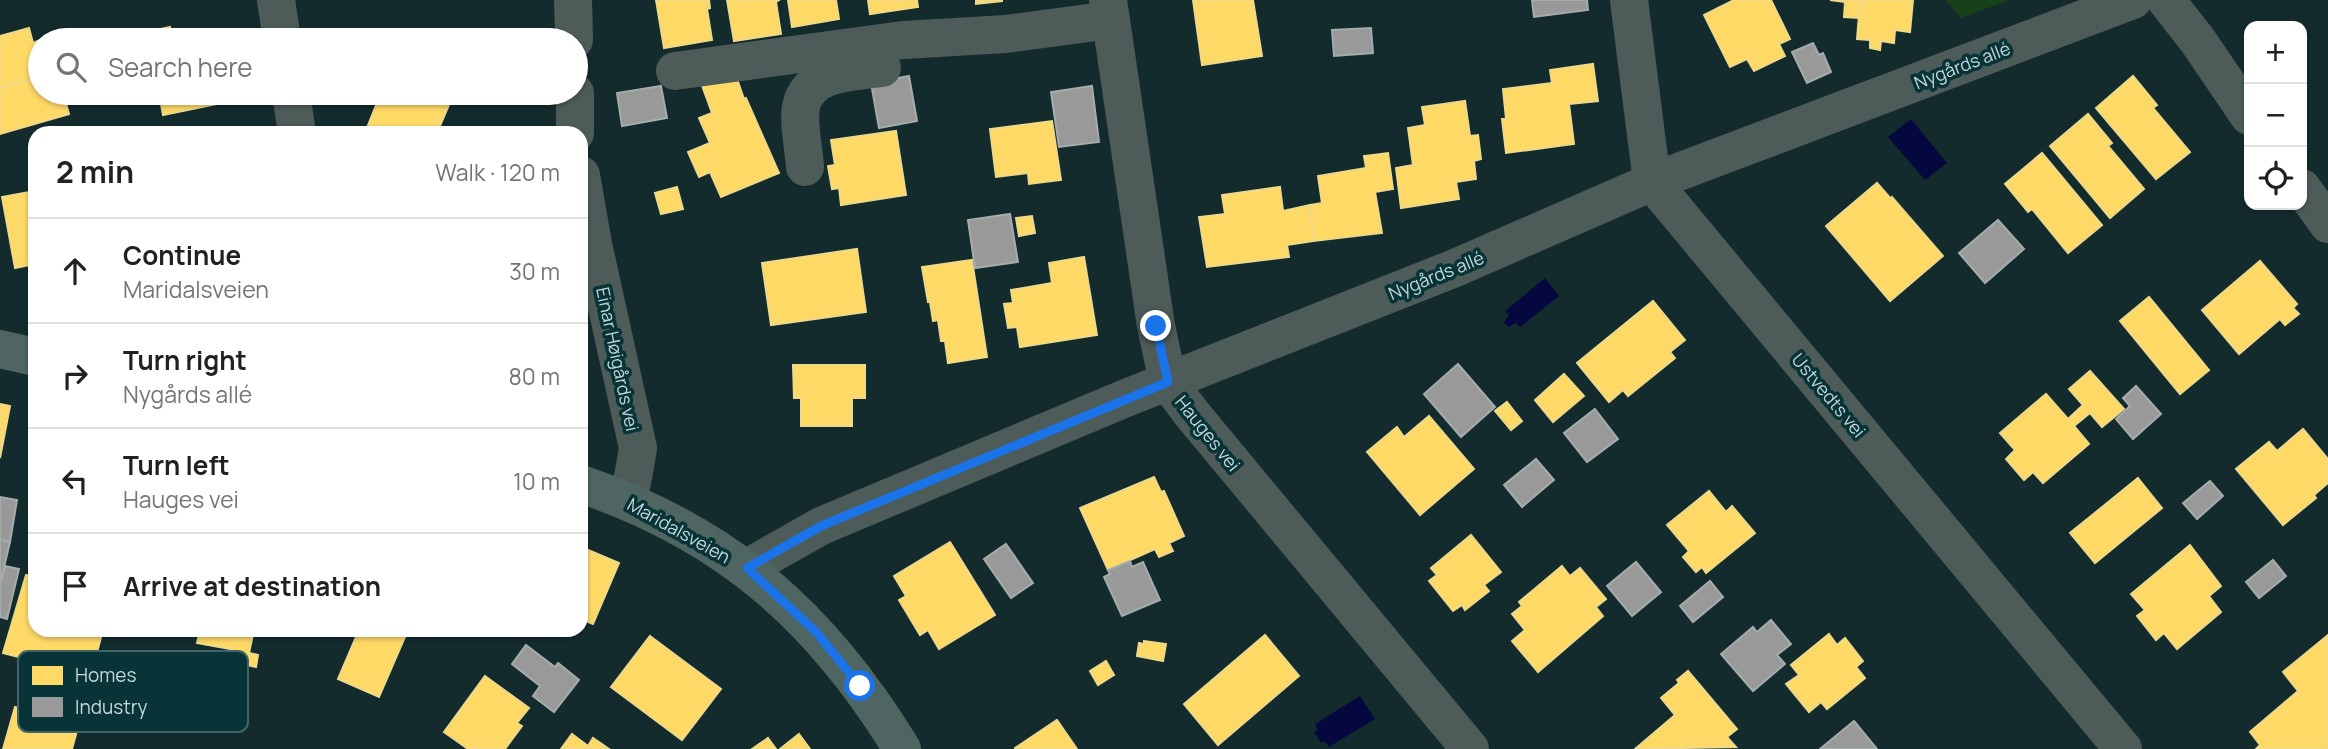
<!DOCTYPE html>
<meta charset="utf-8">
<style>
body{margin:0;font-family:Manrope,sans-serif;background:#f2f2f2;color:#202124}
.controls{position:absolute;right:21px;top:21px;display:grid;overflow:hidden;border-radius:14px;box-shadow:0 2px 5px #0004}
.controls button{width:63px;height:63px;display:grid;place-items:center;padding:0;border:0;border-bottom:2px solid #e0e0e0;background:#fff;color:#202124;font:35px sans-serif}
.stop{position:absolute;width:21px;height:21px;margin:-16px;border:5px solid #1a73e8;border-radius:50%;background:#fff}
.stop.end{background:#1a73e8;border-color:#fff;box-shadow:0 2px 7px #0008}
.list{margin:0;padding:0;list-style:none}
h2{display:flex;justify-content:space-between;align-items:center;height:91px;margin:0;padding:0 28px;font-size:30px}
h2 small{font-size:23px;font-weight:400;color:#757577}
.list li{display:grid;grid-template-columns:46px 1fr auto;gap:21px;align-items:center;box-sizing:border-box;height:105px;padding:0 28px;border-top:2px solid #e0e0e0}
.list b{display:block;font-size:26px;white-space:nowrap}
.list p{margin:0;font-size:23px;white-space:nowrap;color:#757577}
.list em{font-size:23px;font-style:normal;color:#757577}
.icon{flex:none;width:38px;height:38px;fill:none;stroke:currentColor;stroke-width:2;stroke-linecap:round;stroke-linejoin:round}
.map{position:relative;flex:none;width:2328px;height:749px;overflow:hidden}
.search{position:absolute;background:#fff;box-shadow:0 2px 5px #0004;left:28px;top:28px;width:560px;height:77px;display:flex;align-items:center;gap:18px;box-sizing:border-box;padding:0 24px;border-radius:38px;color:#757577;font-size:26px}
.panel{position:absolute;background:#fff;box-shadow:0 2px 5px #0004;left:28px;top:126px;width:560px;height:511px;border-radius:21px}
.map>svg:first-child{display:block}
</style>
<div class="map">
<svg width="2328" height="749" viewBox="0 0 2328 749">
<rect width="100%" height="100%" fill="#132b2d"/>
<!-- green -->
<polygon fill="#174119" points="1946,0 2010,0 1960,18"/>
<!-- water -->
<g fill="#04083e">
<polygon points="1911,119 1947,163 1925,180 1888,137"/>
<polygon points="1545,278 1559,296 1520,327 1516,323 1508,327 1504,322 1509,315 1505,311"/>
<polygon points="1360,696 1375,719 1329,747 1325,741 1321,743 1314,732 1318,730 1315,724"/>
</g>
<!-- homes -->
<g fill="#ffd966" stroke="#edd989" stroke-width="2">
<polygon points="656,0 709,0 710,8 707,9 712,40 664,48"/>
<polygon points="727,0 779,0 776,2 781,34 734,41"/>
<polygon points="788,0 836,0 839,19 792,27"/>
<polygon points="868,0 917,0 918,7 870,14"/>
<polygon points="976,0 1002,0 1002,1 976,4"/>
<polygon points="1193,0 1253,0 1262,56 1202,65"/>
<polygon points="1734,0 1771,0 1790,39 1779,44 1785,56 1754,71 1747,59 1730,67 1704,15"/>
<polygon points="1830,0 1864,0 1864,4 1860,3 1859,18 1844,17 1845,2"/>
<polygon points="1864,0 1913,0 1910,32 1895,30 1894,43 1881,41 1880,50 1870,48 1870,40 1857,39 1860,3 1864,4"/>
<polygon points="170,27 173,40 152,40 151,31"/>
<polygon points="29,28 33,43 40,40 40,76 0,88 0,36"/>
<polygon points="1593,64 1598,101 1569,104 1574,144 1506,153 1502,119 1506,119 1503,89 1552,83 1550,70"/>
<polygon points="735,73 744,99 746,98 779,173 721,197 710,172 699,177 688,152 710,143 699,118 712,113 700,80"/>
<polygon points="40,76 40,93 63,93 69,114 0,134 0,88"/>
<polygon points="2133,76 2157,105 2153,108 2190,152 2156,179 2096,108"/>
<polygon points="159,93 215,93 217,104 163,115"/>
<polygon points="381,93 454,93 437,133 381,133 367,128"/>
<polygon points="1465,101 1470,136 1478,135 1481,159 1474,161 1476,179 1456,182 1459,199 1401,208 1396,168 1413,165 1408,128 1425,125 1422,107"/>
<polygon points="2088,114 2112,143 2108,146 2144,189 2110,218 2050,146"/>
<polygon points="1052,121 1061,180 1029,184 1028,173 996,177 990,129"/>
<polygon points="896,131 906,195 841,205 839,188 832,189 828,166 835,165 831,140"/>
<polygon points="1388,153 1393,189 1375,192 1382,233 1314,241 1310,205 1322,203 1318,176 1366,168 1364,156"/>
<polygon points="2042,153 2102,225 2068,253 2032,209 2028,212 2005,184"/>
<polygon points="1877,183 1891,199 1892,197 1943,256 1890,301 1826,226"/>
<polygon points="677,187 683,209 661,214 655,193"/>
<polygon points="1280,187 1283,211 1310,205 1314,241 1287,245 1289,257 1207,267 1199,217 1225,214 1222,195"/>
<polygon points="35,191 35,264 15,268 2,197"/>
<polygon points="1032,216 1035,233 1019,236 1016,218"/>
<polygon points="857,249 866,312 771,325 762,263"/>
<polygon points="1084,257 1097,335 1020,347 1017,327 1008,328 1004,304 1013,303 1011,290 1052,283 1049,263"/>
<polygon points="972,260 987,357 948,363 945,341 941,341 938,320 933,321 930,302 928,302 922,267"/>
<polygon points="2260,261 2297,304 2293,308 2299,314 2285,325 2280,319 2239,354 2202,310"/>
<polygon points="2149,297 2209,370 2180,394 2120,321"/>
<polygon points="1653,301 1685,340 1670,352 1675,358 1628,396 1623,390 1609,402 1577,363"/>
<polygon points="793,365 865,365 865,398 852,398 852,426 801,426 801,398 794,398"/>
<polygon points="2090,371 2124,409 2102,427 2090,413 2074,426 2089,444 2043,483 2033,472 2024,480 2006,459 2015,450 2000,433 2046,394 2068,419 2083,405 2069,389"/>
<polygon points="1564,374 1584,396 1553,422 1535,400"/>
<polygon points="1507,402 1522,421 1511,430 1495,411"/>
<polygon points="0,404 10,406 0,458"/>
<polygon points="1429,416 1474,469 1420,515 1367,452 1397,427 1404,437"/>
<polygon points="2303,429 2328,459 2328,483 2314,495 2316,498 2283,525 2236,469 2269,442 2277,451"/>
<polygon points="1154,477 1161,492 1164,491 1184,536 1169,543 1173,551 1159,557 1155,549 1108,570 1080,508"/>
<polygon points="2138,478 2162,508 2095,563 2070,533"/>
<polygon points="1709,491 1726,512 1732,506 1755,533 1706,573 1702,567 1696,572 1683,557 1689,551 1667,525"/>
<polygon points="1471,535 1501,572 1484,585 1489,591 1465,610 1462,605 1453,611 1429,581 1437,575 1431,568"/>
<polygon points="950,542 995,615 939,649 928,630 920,635 899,600 906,596 894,576"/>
<polygon points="2190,545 2221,586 2209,596 2221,612 2177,649 2164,633 2156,640 2137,616 2145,610 2131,594"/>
<polygon points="581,547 619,563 593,624 581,619"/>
<polygon points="1562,566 1570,576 1580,568 1606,599 1596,607 1603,616 1538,672 1512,641 1525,630 1512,614 1522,606 1519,602"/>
<polygon points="26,575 35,577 35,630 103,630 93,667 80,663 78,672 3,653"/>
<polygon points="200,630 254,630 249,653 258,655 256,667 227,661 230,649 197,643"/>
<polygon points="359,630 408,630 379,697 338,679"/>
<polygon points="1829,634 1837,645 1845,638 1863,661 1856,667 1865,678 1827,709 1821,702 1809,712 1786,684 1799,675 1791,665"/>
<polygon points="1265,635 1299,676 1218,745 1184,704"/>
<polygon points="2328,635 2328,749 2256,749 2260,745 2250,732 2298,691 2283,672"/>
<polygon points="650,636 721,689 682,740 611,687"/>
<polygon points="1144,641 1166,644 1163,661 1137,656 1139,643 1144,644"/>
<polygon points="1106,661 1114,675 1098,685 1090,671"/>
<polygon points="1688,671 1737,729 1727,737 1736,747 1635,749 1675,715 1661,698 1679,683 1677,680"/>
<polygon points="485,676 529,708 517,723 522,726 505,749 468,749 444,732"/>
<polygon points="15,707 78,727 72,749 3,749"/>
<polygon points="1057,720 1077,749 1015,749 1015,748"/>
<polygon points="572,734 588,746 593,738 609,749 561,749"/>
<polygon points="799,734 810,749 780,749"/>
<polygon points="768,738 776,749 752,749"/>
</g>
<!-- industry -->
<g fill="#999" stroke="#a5acac" stroke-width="2">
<polygon points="1532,0 1587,0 1588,10 1534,17"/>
<polygon points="1371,28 1373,53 1334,56 1332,30"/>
<polygon points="1813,43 1819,55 1823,53 1831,72 1807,83 1792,52"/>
<polygon points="909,76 917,121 879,128 871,83"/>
<polygon points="661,86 667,118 622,126 617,93"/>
<polygon points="1092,86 1099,142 1059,147 1051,92"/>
<polygon points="1010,214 1018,262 975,268 968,220"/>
<polygon points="1998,220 2024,249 1985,283 1959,253"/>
<polygon points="1458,364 1495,407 1461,437 1424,394"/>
<polygon points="2136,386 2161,414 2133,439 2116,419 2130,406 2123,398"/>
<polygon points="1595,409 1618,439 1587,462 1564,433"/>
<polygon points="1536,459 1554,480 1522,507 1504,485"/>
<polygon points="2210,481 2223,496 2197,519 2183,503"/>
<polygon points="0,497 17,500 10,542 0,540"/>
<polygon points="0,540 10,542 0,584"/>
<polygon points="1006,544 1033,583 1011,598 984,559"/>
<polygon points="2273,560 2286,576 2259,598 2246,582"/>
<polygon points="1130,561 1132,567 1143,562 1160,600 1122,616 1104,577 1110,574 1108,570"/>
<polygon points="1636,562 1661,592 1632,616 1607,586"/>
<polygon points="5,566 19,569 7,619 0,617 0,584"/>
<polygon points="1710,581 1723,597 1693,622 1680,606"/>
<polygon points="1771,620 1791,644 1777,655 1785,664 1753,691 1721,654 1753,627 1757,632"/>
<polygon points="526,645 555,667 558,663 579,680 554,712 533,696 540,686 512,664"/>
<polygon points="1854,721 1877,749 1820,749"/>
</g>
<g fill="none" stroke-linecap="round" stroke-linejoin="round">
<!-- minor -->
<g stroke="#4e5c59" stroke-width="38">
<polyline points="276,0 282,40"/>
<polyline points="573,0 574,40"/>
<polyline points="1108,0 1156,326 1168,382 1192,414 1470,749"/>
<polyline points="1629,0 1652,182 2123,749"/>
<polyline points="2166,0 2198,41 2249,116"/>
<polyline points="675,71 903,40 1006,34 1111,20"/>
<polyline points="291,93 297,133"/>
<polyline points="575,93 575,133"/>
<path d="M805 167C804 150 798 123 801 107 808 71 853 72 882 68"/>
<polyline points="581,175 593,244 638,448 632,483 626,500"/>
<polyline points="2302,188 2328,224"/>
<polyline points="747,568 821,526 1126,398 1455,268 1652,182 2133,0"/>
</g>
<!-- major -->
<g stroke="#4f6561" stroke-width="38">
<polyline points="0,349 35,357"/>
<path d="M581 484C728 534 822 618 902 749"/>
</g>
</g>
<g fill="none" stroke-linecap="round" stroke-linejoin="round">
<!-- route -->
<polyline stroke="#1a73e8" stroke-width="9" points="860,686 816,632 747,568 821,526 1168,382 1156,326"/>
</g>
<g text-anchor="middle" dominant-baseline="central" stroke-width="7" stroke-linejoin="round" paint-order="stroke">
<!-- street labels -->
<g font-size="18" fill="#c2d8da" stroke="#083438">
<text transform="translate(1962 65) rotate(-21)">Nygårds allé</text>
<text transform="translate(1436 275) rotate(-22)">Nygårds allé</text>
<text transform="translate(618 359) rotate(78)">Einar Høigårds vei</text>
<text transform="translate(1829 395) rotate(50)">Ustvedts vei</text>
<text transform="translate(1208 433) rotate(51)">Hauges vei</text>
<text transform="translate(679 530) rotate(29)">Maridalsveien</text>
</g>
</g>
<!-- legend -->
<rect x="18" y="651" width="230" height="81" rx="10" fill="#083438" stroke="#406569" stroke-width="2"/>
<rect x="32" y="666" width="31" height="19" fill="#ffd966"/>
<rect x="32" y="697" width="31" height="20" fill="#999"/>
<g font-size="19" fill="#c2d8da">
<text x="75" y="682">Homes</text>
<text x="75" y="714">Industry</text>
</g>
</svg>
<div class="controls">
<button>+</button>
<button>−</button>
<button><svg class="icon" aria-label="locate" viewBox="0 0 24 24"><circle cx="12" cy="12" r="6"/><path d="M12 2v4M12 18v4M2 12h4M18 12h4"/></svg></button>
</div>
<div class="stop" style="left:860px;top:686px"></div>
<div class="stop end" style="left:1156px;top:326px"></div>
<div class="search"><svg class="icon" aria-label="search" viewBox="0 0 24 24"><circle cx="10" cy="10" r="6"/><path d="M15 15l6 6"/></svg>Search here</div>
<section class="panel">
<h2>2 min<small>Walk · 120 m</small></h2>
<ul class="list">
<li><svg class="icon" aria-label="ahead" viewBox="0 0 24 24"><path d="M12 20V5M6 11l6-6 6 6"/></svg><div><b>Continue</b><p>Maridalsveien</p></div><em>30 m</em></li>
<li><svg class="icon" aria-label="right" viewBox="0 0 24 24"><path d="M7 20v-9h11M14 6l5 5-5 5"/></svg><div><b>Turn right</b><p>Nygårds allé</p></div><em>80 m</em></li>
<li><svg class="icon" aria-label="left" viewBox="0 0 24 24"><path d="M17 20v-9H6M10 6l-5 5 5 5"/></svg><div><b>Turn left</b><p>Hauges vei</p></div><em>10 m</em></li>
<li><svg class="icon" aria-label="arrive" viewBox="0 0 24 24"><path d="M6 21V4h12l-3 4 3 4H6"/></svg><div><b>Arrive at destination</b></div></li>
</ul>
</section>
</div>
